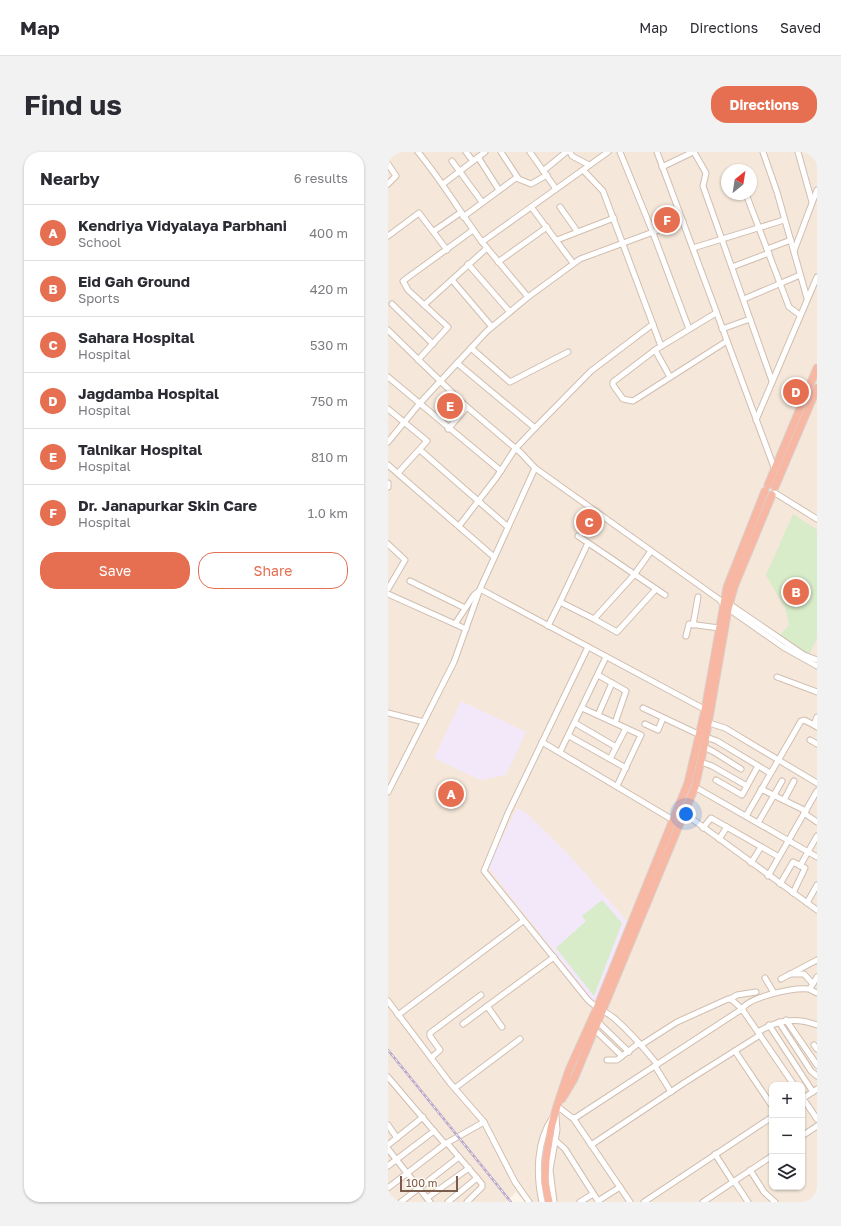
<!DOCTYPE html>
<meta charset="utf-8">
<style>
body{margin:0;font-family:"Golos Text",sans-serif;background:#f2f2f3;color:#2b2b33}
.controls{position:absolute;right:12px;bottom:12px;display:grid;overflow:hidden;border-radius:8px;box-shadow:0 1px 3px #0004}
.controls button{width:36px;height:36px;display:grid;place-items:center;padding:0;border:0;border-bottom:1px solid #e1e1e2;background:#fff;color:#2b2b33;font:20px sans-serif}
.compass{position:absolute;left:333px;top:12px;width:36px;height:36px;border-radius:50%;background:#fff;box-shadow:0 1px 3px #0004;rotate:30deg}
.scale{position:absolute;left:12px;bottom:10px;width:58px;box-sizing:border-box;padding-left:4px;border:2px solid #7a5c4d;border-top:0;font-size:11px;line-height:14px;white-space:nowrap;color:#7a5c4d;-webkit-text-stroke:3px #fffaf3;paint-order:stroke}
.you{position:absolute;left:298px;top:662px;width:14px;height:14px;margin:-10px;border:3px solid #fff;border-radius:50%;background:#1a73e8;box-shadow:0 0 0 6px #1a73e833}
.badge{display:grid;place-items:center;width:26px;height:26px;border-radius:50%;background:#e76f51;color:#fff;font-size:13px;font-weight:700}
.pin{position:absolute;translate:-50% -50%;border:2px solid #fff;box-shadow:0 1px 4px #0006}
.list{margin:0;padding:0;list-style:none}
h2{display:flex;justify-content:space-between;align-items:center;height:52px;margin:0;padding:0 16px;font-size:17px}
h2 small{font-size:13px;font-weight:400;color:#7c7c81}
.list li{display:grid;grid-template-columns:26px 1fr auto;gap:12px;align-items:center;box-sizing:border-box;height:56px;padding:0 16px;border-top:1px solid #e1e1e2}
.list b{display:block;font-size:15px;white-space:nowrap}
.list p{margin:0;font-size:13px;white-space:nowrap;color:#7c7c81}
.list em{font-size:13px;font-style:normal;color:#7c7c81}
.actions{display:flex;gap:8px;padding:12px 16px}
.actions a{flex:1;padding:9px 0;border:1px solid #e76f51;border-radius:16px;text-align:center;font-size:14px;color:#e76f51}
.actions .main{background:#e76f51;color:#fff}
.icon{flex:none;width:22px;height:22px;fill:none;stroke:currentColor;stroke-width:2;stroke-linecap:round;stroke-linejoin:round}
.map{position:relative;flex:none;width:429px;height:1050px;overflow:hidden;border-radius:16px}
header{display:flex;align-items:center;gap:24px;box-sizing:border-box;height:56px;padding:0 20px;background:#fff;border-bottom:1px solid #e1e1e2}
header strong{font-size:19px}
nav{display:flex;gap:22px;margin-inline-start:auto;font-size:14px}
.intro{display:flex;align-items:center;justify-content:space-between;box-sizing:border-box;height:96px;padding:0 24px}
h1{margin:0;font-size:28px}
.button{padding:10px 18px;border-radius:16px;background:#e76f51;color:#fff;font-size:14px;font-weight:700}
main{display:flex;gap:24px;padding:0 24px}
aside{flex:1;background:#fff;border-radius:16px;box-shadow:0 1px 3px #0004}
.map>svg:first-child{display:block}
</style>
<header>
<strong>Map</strong>
<nav><a>Map</a><a>Directions</a><a>Saved</a></nav>
</header>
<div class="intro"><h1>Find us</h1><a class="button">Directions</a></div>
<main>
<aside>
<h2>Nearby<small>6 results</small></h2>
<ul class="list">
<li><span class="badge">A</span><div><b>Kendriya Vidyalaya Parbhani</b><p>School</p></div><em>400 m</em></li>
<li><span class="badge">B</span><div><b>Eid Gah Ground</b><p>Sports</p></div><em>420 m</em></li>
<li><span class="badge">C</span><div><b>Sahara Hospital</b><p>Hospital</p></div><em>530 m</em></li>
<li><span class="badge">D</span><div><b>Jagdamba Hospital</b><p>Hospital</p></div><em>750 m</em></li>
<li><span class="badge">E</span><div><b>Talnikar Hospital</b><p>Hospital</p></div><em>810 m</em></li>
<li><span class="badge">F</span><div><b>Dr. Janapurkar Skin Care</b><p>Hospital</p></div><em>1.0 km</em></li>
</ul>
<div class="actions"><a class="main">Save</a><a>Share</a></div>
</aside>
<div class="map">
<svg width="429" height="1050" viewBox="0 0 429 1050">
<rect width="100%" height="100%" fill="#fdf6ec"/>
<!-- residential -->
<path fill="#f5e8da" fill-rule="evenodd" d="M0 0H429V1050H137L128 1040 118 1050H0ZM339 18H363V42H339ZM384 933H414V1035H384Z"/>
<!-- education -->
<g fill="#f3e8fa">
<polygon points="73,549 138,580 118,623 92,628 46,606"/>
<polygon points="129,656 138,661 179,701 239,769 207,852 100,715"/>
</g>
<!-- green -->
<g fill="#d8ecc9">
<polygon points="405,362 429,378 429,486 421,503 390,485 401,473 397,456 378,423"/>
<polygon points="214,748 234,771 206,844 168,796 198,769 194,764"/>
</g>
<g fill="none" stroke-linecap="round" stroke-linejoin="round">
<!-- minor casing -->
<g stroke="#d1beb0" stroke-width="7">
<g id="minor">
<path d="M30 0C54 29 72 60 94 90L220 0"/>
<polyline points="78,0 85,9"/>
<polyline points="113,0 130,26"/>
<polyline points="142,0 168,37"/>
<polyline points="182,0 184,4 201,13"/>
<polyline points="232,0 265,81 301,177"/>
<polyline points="269,0 387,318"/>
<polyline points="306,0 318,21 315,34 384,229"/>
<polyline points="375,0 389,40 419,146"/>
<polyline points="410,0 424,50"/>
<polyline points="90,5 111,38"/>
<polyline points="64,9 94,50"/>
<polyline points="0,12 8,24 0,32"/>
<polyline points="274,15 305,0"/>
<polyline points="195,18 215,39 273,194"/>
<polyline points="155,19 178,0"/>
<polyline points="55,32 97,0"/>
<polyline points="358,42 401,155 412,163"/>
<polyline points="172,55 189,79"/>
<polyline points="144,56 185,111"/>
<polyline points="75,65 128,26 143,32 159,23"/>
<polyline points="46,79 72,61"/>
<polyline points="0,84 31,61 59,98"/>
<polyline points="169,88 226,66"/>
<polyline points="305,96 396,68"/>
<polyline points="379,97 403,88"/>
<polyline points="406,99 429,38"/>
<polyline points="110,110 159,75"/>
<polyline points="80,112 122,160"/>
<polyline points="344,115 381,101"/>
<polyline points="64,128 104,175"/>
<polyline points="140,145 192,107 295,69"/>
<polyline points="356,147 412,123"/>
<polyline points="4,152 45,192"/>
<polyline points="36,153 99,96"/>
<polyline points="328,161 267,198 225,230 225,233 235,247 245,249 339,189"/>
<polyline points="334,177 362,167"/>
<polyline points="0,178 79,255 133,301 147,316 332,448 335,453 395,495 429,514"/>
<polyline points="83,196 122,230 180,200"/>
<polyline points="267,198 282,225"/>
<polyline points="30,208 60,175 20,138 15,129 85,78"/>
<polyline points="69,211 147,276"/>
<polyline points="0,225 113,319"/>
<polyline points="0,257 39,289 10,321"/>
<polyline points="368,268 429,125"/>
<polyline points="60,277 79,255"/>
<polyline points="0,290 32,251 99,179 140,145 94,90"/>
<polyline points="32,298 120,375"/>
<polyline points="0,313 106,405"/>
<polyline points="147,316 92,437 318,558"/>
<polyline points="0,331 0,335"/>
<polyline points="387,341 429,367"/>
<polyline points="71,374 108,326 127,297 147,276 203,219 265,172"/>
<polyline points="190,384 277,443"/>
<polyline points="0,392 17,408 0,437"/>
<polyline points="22,429 77,456"/>
<polyline points="0,442 78,477"/>
<polyline points="172,450 200,391"/>
<polyline points="340,451 416,503 429,508"/>
<polyline points="206,467 229,480 268,437"/>
<polyline points="67,472 86,443 91,439"/>
<polyline points="305,473 310,445"/>
<polyline points="160,474 172,450 206,467 246,423 263,399"/>
<polyline points="298,484 301,472 331,476"/>
<path d="M200 495 120 661 96 719 200 848C208 856 217 859 226 866 242 880 256 896 269 912"/>
<polyline points="210,523 238,539 227,571"/>
<polyline points="389,525 429,540"/>
<polyline points="194,556 253,583 229,634"/>
<polyline points="255,556 312,583"/>
<polyline points="0,561 36,570"/>
<polyline points="210,563 224,531"/>
<polyline points="429,565 426,573 429,575"/>
<polyline points="318,570 337,576 429,631"/>
<polyline points="187,571 228,595"/>
<polyline points="257,572 270,578 275,566"/>
<polyline points="181,584 238,616"/>
<polyline points="318,585 329,589 382,621"/>
<polyline points="422,588 429,592"/>
<polyline points="154,590 285,668"/>
<polyline points="316,595 326,600 353,617"/>
<polyline points="172,600 218,505"/>
<polyline points="222,607 238,576"/>
<polyline points="313,610 324,614 359,634"/>
<polyline points="328,628 354,643 370,614"/>
<polyline points="307,635 429,705"/>
<polyline points="373,637 418,659"/>
<polyline points="0,640 66,510 92,437"/>
<polyline points="396,648 406,629"/>
<polyline points="296,661 429,758"/>
<polyline points="416,661 429,670"/>
<polyline points="358,664 413,569 416,568 426,573"/>
<polyline points="370,671 394,629"/>
<polyline points="315,676 323,666 391,705"/>
<polyline points="331,687 339,675"/>
<polyline points="363,711 373,695"/>
<polyline points="412,714 429,684"/>
<polyline points="380,724 429,639"/>
<polyline points="392,732 405,710 417,716 405,741"/>
<polyline points="419,751 429,733"/>
<polyline points="402,822 416,822 425,832"/>
<polyline points="377,826 386,841"/>
<polyline points="393,827 429,808"/>
<polyline points="423,835 429,825"/>
<polyline points="342,847 349,843 368,840"/>
<polyline points="0,849 62,931 96,970 127,1030 141,1050"/>
<polyline points="99,854 114,875"/>
<polyline points="10,863 135,769"/>
<polyline points="398,868 429,913"/>
<polyline points="210,870 241,900"/>
<polyline points="391,870 423,919 429,924"/>
<polyline points="75,872 166,805"/>
<polyline points="381,873 425,940"/>
<polyline points="207,878 234,904"/>
<path d="M370 880C390 868 407 865 429 873"/>
<path d="M253 893 289 870 340 847 344 848 354 857C361 845 406 835 421 837 423 838 427 840 429 841"/>
<polyline points="426,893 429,897"/>
<polyline points="347,899 384,954"/>
<polyline points="43,906 52,898 42,884 42,881 93,843"/>
<polyline points="219,908 229,908 251,891"/>
<polyline points="267,914 283,940"/>
<polyline points="0,925 57,992 96,970"/>
<polyline points="67,936 132,887"/>
<polyline points="414,945 429,967"/>
<polyline points="414,947 429,937"/>
<polyline points="169,954 183,965 187,966 354,857 406,933"/>
<polyline points="185,966 242,1050"/>
<polyline points="0,973 9,986"/>
<polyline points="414,984 429,974"/>
<polyline points="167,988 177,997 210,1049 232,1035"/>
<polyline points="59,991 94,1032 94,1035 79,1050"/>
<polyline points="0,993 35,965"/>
<polyline points="203,993 296,931 372,883"/>
<polyline points="0,997 42,1050"/>
<polyline points="327,1002 345,1030"/>
<polyline points="0,1014 46,979"/>
<polyline points="362,1018 376,1040 387,1050"/>
<polyline points="346,1029 360,1050"/>
<polyline points="0,1036 57,992"/>
<polyline points="39,1046 81,1016"/>
<polyline points="13,1050 71,1005"/>
<polyline points="60,1050 89,1026"/>
<path d="M154 1050C148 1023 148 989 165 965"/>
<polyline points="166,1050 162,1018 169,978 168,964"/>
<polyline points="192,1050 205,1042"/>
<polyline points="256,1050 384,965"/>
<polyline points="315,1050 384,1004"/>
</g>
</g>
<!-- highway casing -->
<g stroke="#dad1cd" stroke-width="9">
<g id="highway">
<polyline points="380,333 429,216"/>
<polyline points="387,335 429,236"/>
<polyline points="174,947 186,927 307,635 316,595 340,457 346,435 384,343"/>
<polyline points="161,1050 157,1031 158,1007 163,976 169,954 181,918 209,856 300,631 317,558 339,435 377,339"/>
</g>
</g>
<!-- minor -->
<use href="#minor" stroke="#fff" stroke-width="5"/>
<!-- highway -->
<use href="#highway" stroke="#f7b7a3" stroke-width="7"/>
<!-- rail casing -->
<g stroke="#b9a8c9" stroke-width="2.5">
<polyline id="rail" points="0,898 123,1050"/>
</g>
<!-- rail -->
<use href="#rail" stroke="#fffaf3" stroke-width="1" stroke-dasharray="3" stroke-linecap="butt"/>
</g>
</svg>
<div class="controls">
<button>+</button>
<button>−</button>
<button><svg class="icon" aria-label="layers" viewBox="0 0 24 24"><path d="M12 4l9 5-9 5-9-5zM3 14l9 5 9-5"/></svg></button>
</div>
<svg class="compass" viewBox="-18 -18 36 36"><path d="M0-13l5 13h-10z" fill="#e53935"/><path d="M0 13l5-13h-10z" fill="#7c7c81"/></svg>
<div class="scale">100 m</div>
<div class="you"></div>
<div class="pin badge" style="left:63px;top:642px">A</div>
<div class="pin badge" style="left:408px;top:440px">B</div>
<div class="pin badge" style="left:201px;top:370px">C</div>
<div class="pin badge" style="left:408px;top:240px">D</div>
<div class="pin badge" style="left:62px;top:254px">E</div>
<div class="pin badge" style="left:279px;top:68px">F</div>
</div>
</main>
